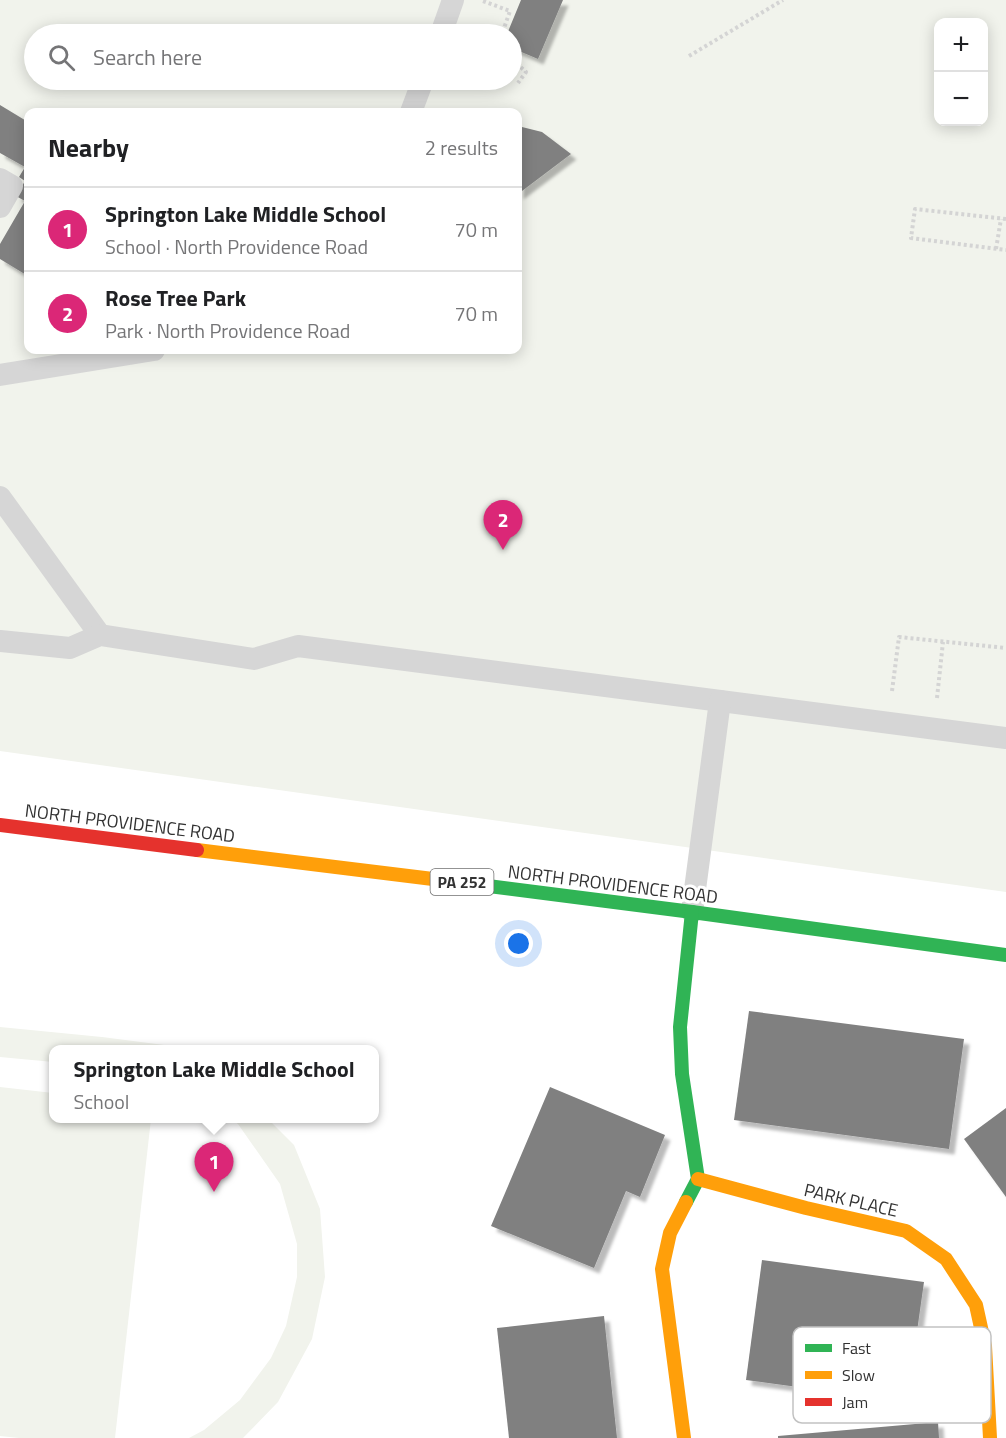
<!DOCTYPE html>
<meta charset="utf-8">
<style>
body{margin:0;font-family:"Titillium Web",sans-serif;background:#f6f6f6;color:#202124}
.controls{position:absolute;right:18px;top:18px;display:grid;overflow:hidden;border-radius:12px;box-shadow:0 3px 15px #0003}
.controls button{width:54px;height:54px;display:grid;place-items:center;padding:0;border:0;border-bottom:2px solid #e0e0e0;background:#fff;color:#202124;font:30px sans-serif}
.you{position:absolute;left:519px;top:944px;width:21px;height:21px;margin:-15px;border:4px solid #fff;border-radius:50%;background:#1a73e8;box-shadow:0 0 0 9px #1a73e833}
.badge{display:grid;place-items:center;width:39px;height:39px;border-radius:50%;background:#db2777;color:#fff;font-size:20px;font-weight:700}
.pin{position:absolute;translate:-50% -50px;filter:drop-shadow(0 2px 3px #0008)}
.pin::after{content:'';position:absolute;top:32px;width:21px;height:18px;background:inherit;clip-path:polygon(0 0,100% 0,50% 100%)}
.popup{position:absolute;left:49px;top:1045px;width:330px;height:78px;box-sizing:border-box;display:grid;place-content:center;border-radius:12px;background:#fff;filter:drop-shadow(0 2px 4px #0005);font-size:20px;white-space:nowrap;color:#757577}
.popup b{font-size:22px;color:#202124}
.popup::after{content:'';position:absolute;left:50%;top:100%;margin-left:-12px;border:12px solid transparent;border-top-color:#fff}
.list{margin:0;padding:0;list-style:none}
h2{display:flex;justify-content:space-between;align-items:center;height:78px;margin:0;padding:0 24px;font-size:26px}
h2 small{font-size:20px;font-weight:400;color:#757577}
.list li{display:grid;grid-template-columns:39px 1fr auto;gap:18px;align-items:center;box-sizing:border-box;height:84px;padding:0 24px;border-top:2px solid #e0e0e0}
.list b{display:block;font-size:22px;white-space:nowrap}
.list p{margin:0;font-size:20px;white-space:nowrap;color:#757577}
.list em{font-size:20px;font-style:normal;color:#757577}
.icon{flex:none;width:33px;height:33px;fill:none;stroke:currentColor;stroke-width:2;stroke-linecap:round;stroke-linejoin:round}
.map{position:relative;flex:none;width:1006px;height:1438px;overflow:hidden}
.search{position:absolute;background:#fff;box-shadow:0 3px 15px #0003;left:24px;top:24px;width:498px;height:66px;display:flex;align-items:center;gap:15px;box-sizing:border-box;padding:0 21px;border-radius:33px;color:#757577;font-size:22px}
.panel{position:absolute;background:#fff;box-shadow:0 3px 15px #0003;left:24px;top:108px;width:498px;height:246px;border-radius:12px}
.map>svg:first-child{display:block}
</style>
<div class="map">
<svg width="1006" height="1438" viewBox="0 0 1006 1438">
<defs>
<filter id="shadow"><feDropShadow dx="5.5" dy="5.5" stdDeviation="1.5" flood-color="#0004"/></filter>
</defs>
<rect width="100%" height="100%" fill="#fff"/>
<!-- green -->
<g fill="#f1f3ec" fill-rule="evenodd">
<path d="M0 0H1006V892L0 751ZM938 22H984V122H938ZM34 34H512V80H34ZM28 112H518V350H28Z"/>
<polygon points="0,1027 102,1037 172,1046 178,1049 53,1050 53,1062 0,1057"/>
<polygon points="0,1087 53,1093 53,1118 151,1119 115,1438 19,1438 0,1436"/>
<polygon points="231,1119 268,1119 294,1145 320,1209 325,1277 312,1339 278,1402 243,1438 189,1438 204,1430 240,1400 271,1358 286,1326 297,1277 297,1244 280,1184 238,1124"/>
</g>
<!-- building -->
<g fill="#808080" filter="url(#shadow)">
<polygon points="521,0 563,0 538,59 512,48 512,34 507,34"/>
<polygon points="0,105 28,122 28,276 0,259 0,244 25,201 16,196 25,181 19,177 25,167 0,153"/>
<polygon points="518,126 542,132 571,154 518,194"/>
<polygon points="749,1011 964,1039 949,1149 734,1120"/>
<polygon points="550,1087 665,1135 640,1197 626,1191 594,1268 491,1226"/>
<polygon points="1006,1108 1006,1197 964,1139"/>
<polygon points="762,1260 924,1282 907,1402 746,1380"/>
<polygon points="604,1316 617,1438 509,1438 497,1328"/>
<polygon points="938,1422 939,1438 778,1438 778,1436"/>
</g>
<g fill="none" stroke-linecap="round" stroke-linejoin="round">
<!-- path -->
<g stroke="#d4d4d4" stroke-width="4" stroke-dasharray="3 3" stroke-linecap="butt">
<polyline points="483,1 510,11 502,34"/>
<polyline points="689,56 783,0"/>
<polyline points="512,59 526,72 518,83"/>
<polyline points="1006,219 915,209 911,238 1006,250"/>
<polyline points="996,249 1001,219"/>
<polyline points="892,691 899,637 1006,648"/>
<polyline points="937,698 943,642"/>
</g>
<!-- lane -->
<g stroke="#d6d6d6" stroke-width="22">
<polyline points="441,34 453,0"/>
<polyline points="411,112 423,80"/>
<polyline points="0,179 12,186 0,207"/>
<polyline points="0,375 154,350"/>
<polyline points="0,497 100,635"/>
<polyline points="0,641 70,648 100,635 254,659 298,646 1006,738"/>
<polyline points="692,912 720,701"/>
</g>
<!-- fast -->
<g stroke="#30b455" stroke-width="14">
<polyline points="441,880 692,912 1006,955"/>
<polyline points="686,1202 698,1179 682,1074 680,1027 692,912"/>
</g>
<!-- slow -->
<g stroke="#ff9f0a" stroke-width="14">
<polyline points="197,850 441,880"/>
<polyline points="698,1179 806,1208 906,1231 946,1259 976,1305 985,1346 990,1438"/>
<polyline points="684,1438 662,1269 670,1233 686,1202"/>
</g>
<!-- jam -->
<polyline stroke="#e5322d" stroke-width="14" points="0,825 197,850"/>
</g>
<g text-anchor="middle" dominant-baseline="central" stroke-width="6" stroke-linejoin="round" paint-order="stroke">
<!-- shield labels -->
<rect fill="#fff" stroke="#707070" stroke-width="1.5" x="430.5" y="869" width="63" height="26" rx="4.5"/>
<g font-size="16" font-weight="bold" fill="#323232">
<text x="462" y="882">PA 252</text>
</g>
<!-- street labels -->
<g font-size="18" fill="#323232" stroke="#fff">
<text transform="translate(130 823) rotate(7)">NORTH PROVIDENCE ROAD</text>
<text transform="translate(613 884) rotate(7)">NORTH PROVIDENCE ROAD</text>
<text transform="translate(851 1200) rotate(13)">PARK PLACE</text>
</g>
</g>
<!-- legend -->
<rect x="793" y="1327" width="198" height="96" rx="9" fill="#fff" stroke="#c2c2c2" stroke-width="1.5"/>
<rect x="805" y="1344" width="27" height="8" fill="#30b455"/>
<rect x="805" y="1371" width="27" height="8" fill="#ff9f0a"/>
<rect x="805" y="1398" width="27" height="8" fill="#e5322d"/>
<g font-size="16" fill="#323232">
<text x="842" y="1354">Fast</text>
<text x="842" y="1381">Slow</text>
<text x="842" y="1408">Jam</text>
</g>
</svg>
<div class="controls">
<button>+</button>
<button>−</button>
</div>
<div class="you"></div>
<div class="pin badge" style="left:214px;top:1192px">1</div>
<div class="popup"><b>Springton Lake Middle School</b>School</div>
<div class="pin badge" style="left:503px;top:550px">2</div>
<div class="search"><svg class="icon" aria-label="search" viewBox="0 0 24 24"><circle cx="10" cy="10" r="6"/><path d="M15 15l6 6"/></svg>Search here</div>
<section class="panel">
<h2>Nearby<small>2 results</small></h2>
<ul class="list">
<li><span class="badge">1</span><div><b>Springton Lake Middle School</b><p>School · North Providence Road</p></div><em>70 m</em></li>
<li><span class="badge">2</span><div><b>Rose Tree Park</b><p>Park · North Providence Road</p></div><em>70 m</em></li>
</ul>
</section>
</div>
